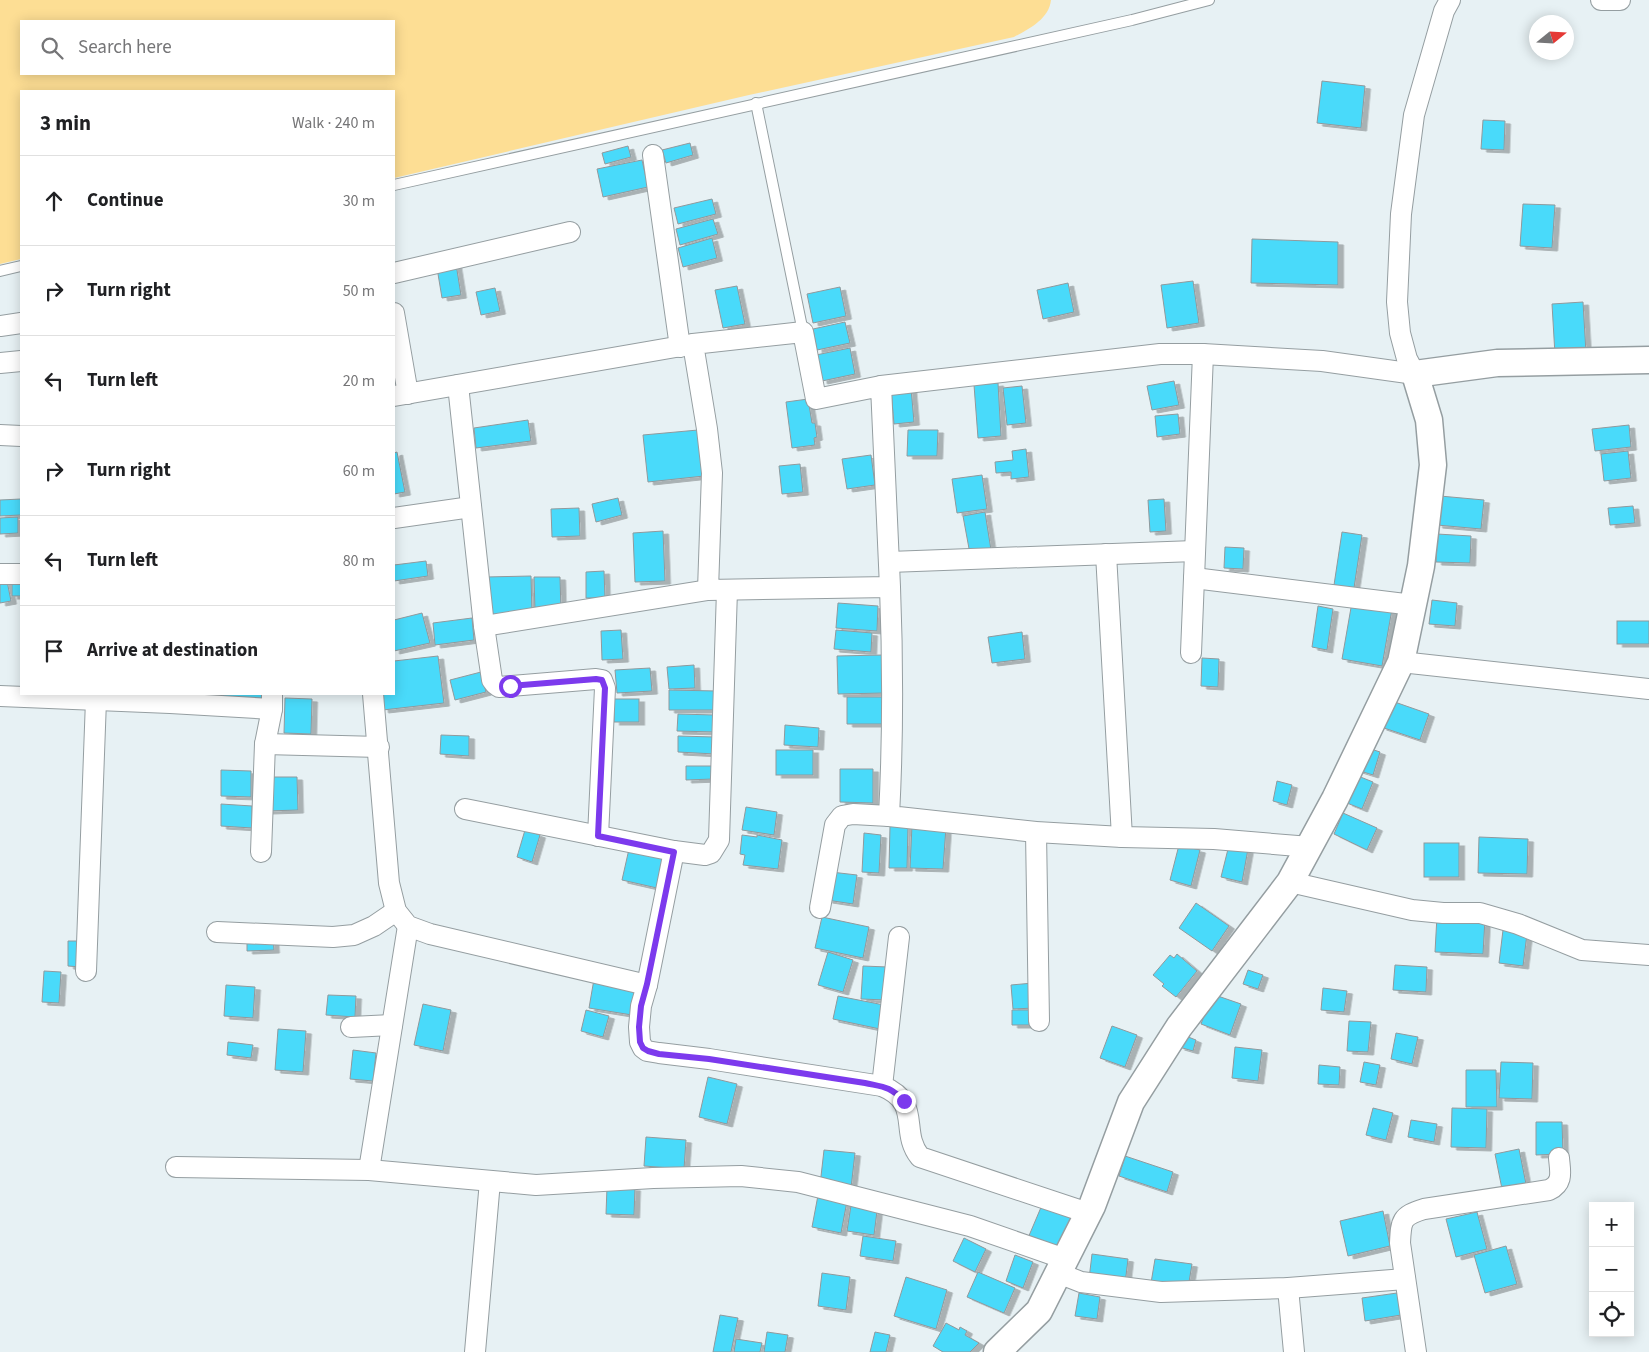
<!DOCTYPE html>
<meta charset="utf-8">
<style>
body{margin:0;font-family:"Source Sans 3",sans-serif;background:#f2f2f2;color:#202124}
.controls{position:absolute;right:15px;bottom:15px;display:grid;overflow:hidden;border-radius:0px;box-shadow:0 2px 12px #0003}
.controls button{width:45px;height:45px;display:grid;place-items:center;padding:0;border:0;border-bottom:1px solid #e0e0e0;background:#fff;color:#202124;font:25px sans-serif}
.compass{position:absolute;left:1529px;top:15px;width:45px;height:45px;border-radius:50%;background:#fff;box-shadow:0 2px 12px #0003;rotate:72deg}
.stop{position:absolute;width:15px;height:15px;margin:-11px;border:4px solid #7c3aed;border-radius:50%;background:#fff}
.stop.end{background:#7c3aed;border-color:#fff;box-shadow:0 1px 5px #0008}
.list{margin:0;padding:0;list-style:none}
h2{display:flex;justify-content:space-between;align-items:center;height:65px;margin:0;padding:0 20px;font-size:21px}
h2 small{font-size:16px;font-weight:400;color:#757577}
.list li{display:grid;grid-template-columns:32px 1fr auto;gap:15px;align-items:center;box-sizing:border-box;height:90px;padding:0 20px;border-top:1px solid #e0e0e0}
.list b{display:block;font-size:19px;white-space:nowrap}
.list em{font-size:16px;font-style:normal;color:#757577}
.icon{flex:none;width:28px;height:28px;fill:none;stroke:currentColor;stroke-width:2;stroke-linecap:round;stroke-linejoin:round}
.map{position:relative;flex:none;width:1649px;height:1352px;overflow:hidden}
.search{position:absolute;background:#fff;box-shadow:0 2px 12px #0003;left:20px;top:20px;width:375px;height:55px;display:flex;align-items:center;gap:12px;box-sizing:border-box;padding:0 18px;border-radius:0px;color:#757577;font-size:19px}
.panel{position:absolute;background:#fff;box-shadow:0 2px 12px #0003;left:20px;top:90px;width:375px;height:605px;border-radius:0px}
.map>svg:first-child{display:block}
</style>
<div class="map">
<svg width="1649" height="1352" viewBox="0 0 1649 1352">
<defs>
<filter id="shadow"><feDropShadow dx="5.5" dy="3" stdDeviation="0" flood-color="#0004"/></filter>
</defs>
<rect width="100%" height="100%" fill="#e7f1f4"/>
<!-- green -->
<path fill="#fdde94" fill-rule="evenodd" d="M0 0H1051C1049 19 1029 29 1014 37L749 95 394 178V91H21V259L0 264ZM21 21H394V74H21Z"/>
<!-- building -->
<g fill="#4adafa" stroke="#90999c" filter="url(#shadow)">
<polygon points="1322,81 1365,86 1361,128 1317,123"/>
<polygon points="1483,120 1505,121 1504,150 1481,149"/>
<polygon points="690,143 693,155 666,163 662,150"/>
<polygon points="628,146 631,157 605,164 602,153"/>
<polygon points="642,160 648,187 603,197 597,169"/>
<polygon points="712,199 716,214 678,224 674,208"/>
<polygon points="1523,204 1555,205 1552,248 1520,246"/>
<polygon points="713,219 718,234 680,245 676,229"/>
<polygon points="712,238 717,258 683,267 678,248"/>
<polygon points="1252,239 1338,242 1338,285 1251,283"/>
<polygon points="456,264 461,295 442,298 437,268"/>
<polygon points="1193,281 1199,323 1167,328 1161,285"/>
<polygon points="1068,283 1074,312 1043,319 1037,290"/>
<polygon points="737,286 745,324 723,328 715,290"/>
<polygon points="840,287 846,316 813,323 807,294"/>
<polygon points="495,288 500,311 481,315 476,292"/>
<polygon points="1583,302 1586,353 1555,355 1552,304"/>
<polygon points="845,322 850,343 817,350 813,329"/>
<polygon points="850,348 855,374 822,381 816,355"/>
<polygon points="1174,381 1179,405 1152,410 1147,386"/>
<polygon points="998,383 1001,436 978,438 974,385"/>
<polygon points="1022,386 1026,423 1007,425 1003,388"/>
<polygon points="911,388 914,422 894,424 891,390"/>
<polygon points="808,399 812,423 815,423 817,437 814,438 815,445 792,448 786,402"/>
<polygon points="1178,414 1180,434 1157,437 1155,416"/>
<polygon points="528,420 531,441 476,448 474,428"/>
<polygon points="1629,425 1631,447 1595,451 1592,429"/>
<polygon points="698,430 704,476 648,482 643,435"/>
<polygon points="908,430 938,430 937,456 907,456"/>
<polygon points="1026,449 1029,477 1011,479 1011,472 996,473 995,462 1013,460 1012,451"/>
<polygon points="1628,451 1631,478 1604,481 1601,454"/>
<polygon points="397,452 405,492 394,494 394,453"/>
<polygon points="871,455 875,485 847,489 842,459"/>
<polygon points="800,464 803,492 782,494 779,466"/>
<polygon points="982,475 987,509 957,513 952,479"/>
<polygon points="1440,496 1484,500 1481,529 1437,525"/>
<polygon points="618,498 622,515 596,522 592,504"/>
<polygon points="21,499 21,515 0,516 0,500"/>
<polygon points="1164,499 1166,531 1150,532 1148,500"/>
<polygon points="1633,506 1635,523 1610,525 1608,508"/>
<polygon points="579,508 580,536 552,537 551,509"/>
<polygon points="985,512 991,550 970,554 963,516"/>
<polygon points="18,517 18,533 0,534 0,518"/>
<polygon points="663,531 665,581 635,582 633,533"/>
<polygon points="1342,532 1362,535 1354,588 1334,585"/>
<polygon points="1437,534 1471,536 1470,563 1436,562"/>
<polygon points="1225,547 1244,548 1243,569 1224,568"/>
<polygon points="426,561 428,576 394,581 394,565"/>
<polygon points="604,571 605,598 586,598 586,572"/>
<polygon points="531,576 532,614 485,615 485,577"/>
<polygon points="534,577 560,577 561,611 535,611"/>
<polygon points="7,581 11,601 0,603 0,582"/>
<rect x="12" y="581" width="9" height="15"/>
<polygon points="1432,600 1457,603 1455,626 1429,624"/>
<polygon points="1352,602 1392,609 1382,666 1342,659"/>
<polygon points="838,603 878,606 877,631 836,628"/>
<polygon points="1318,606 1333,609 1327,650 1312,647"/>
<polygon points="422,613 430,643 394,651 394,620"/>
<polygon points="472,618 474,640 435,645 433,623"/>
<rect x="1617" y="621" width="32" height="23"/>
<polygon points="621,630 623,659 602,660 601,631"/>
<polygon points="836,630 872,633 871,652 834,649"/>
<polygon points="1022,632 1025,659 992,663 988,637"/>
<polygon points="883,655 884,693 838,694 837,656"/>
<polygon points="438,656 444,703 383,710 381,694 394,694 394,661"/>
<polygon points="1202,658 1219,659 1218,687 1201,686"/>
<polygon points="694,665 695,688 669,689 667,667"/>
<polygon points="650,668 652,691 617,693 615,670"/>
<polygon points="481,672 486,692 455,700 450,680"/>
<polygon points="669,690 717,691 717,710 669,710"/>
<polygon points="173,694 217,694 217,699"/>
<polygon points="223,694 266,694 266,700 223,699"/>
<polygon points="847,697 883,697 882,724 847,724"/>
<polygon points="285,698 312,699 311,734 284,733"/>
<rect x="614" y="699" width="25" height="23"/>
<polygon points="1389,700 1429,714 1420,740 1381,727"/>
<polygon points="678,714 715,715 715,732 677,731"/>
<polygon points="785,725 819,728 818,747 784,745"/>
<polygon points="441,735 469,736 469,756 440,754"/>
<polygon points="678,736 715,737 715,754 678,752"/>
<polygon points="1365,747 1380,752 1373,775 1357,770"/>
<rect x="776" y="750" width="37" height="25"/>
<polygon points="686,766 712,766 713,779 686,780"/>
<polygon points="840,769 873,769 873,803 840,802"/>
<polygon points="221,770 251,771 251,797 221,796"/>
<polygon points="1358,776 1373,782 1362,809 1347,803"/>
<polygon points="266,777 297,777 298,810 267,811"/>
<polygon points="1277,781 1292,785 1287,805 1273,801"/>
<polygon points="221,804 252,806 252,828 221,826"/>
<polygon points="746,807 777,812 774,835 742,830"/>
<polygon points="1343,813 1377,828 1367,850 1334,834"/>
<polygon points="912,825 946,827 943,869 910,868"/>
<polygon points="890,826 908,826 907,868 889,868"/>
<polygon points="525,830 540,835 532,862 517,857"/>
<polygon points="864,833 881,835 879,873 862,872"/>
<polygon points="742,835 757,837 757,835 782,840 778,869 743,865 745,855 740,854"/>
<polygon points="1479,837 1528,839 1527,874 1478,873"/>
<rect x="1424" y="843" width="35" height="34"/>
<polygon points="1179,845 1200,850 1191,886 1170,880"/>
<polygon points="1229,845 1248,849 1242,882 1221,877"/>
<polygon points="629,849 664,857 657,888 622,880"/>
<polygon points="831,872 857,875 853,904 827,900"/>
<polygon points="1196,903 1229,926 1212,951 1179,928"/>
<polygon points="1437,916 1485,919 1483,954 1435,952"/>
<polygon points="822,917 869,927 863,958 815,948"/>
<polygon points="1503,930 1527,934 1523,966 1499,963"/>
<polygon points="273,936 274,950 247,951 247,937"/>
<polygon points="68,941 82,941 81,967 68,966"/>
<polygon points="828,952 853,960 843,992 818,985"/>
<polygon points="1177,954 1197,971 1176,997 1162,986 1164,984 1153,975 1170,955 1174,958"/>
<polygon points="1395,965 1427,967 1426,992 1393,990"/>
<polygon points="863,966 888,967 886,1000 861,999"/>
<polygon points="1248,970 1263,975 1258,989 1243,984"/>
<polygon points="44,971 61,972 59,1003 42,1002"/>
<polygon points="594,979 637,987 632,1015 589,1008"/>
<polygon points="1033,983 1034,1008 1013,1009 1011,985"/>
<polygon points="226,985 255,987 253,1018 224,1016"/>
<polygon points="1323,988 1347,991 1344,1012 1321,1010"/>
<polygon points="1212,994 1241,1004 1230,1035 1201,1024"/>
<polygon points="328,995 356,996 355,1017 326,1015"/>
<polygon points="838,996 884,1005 880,1029 833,1019"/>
<polygon points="423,1004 451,1010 443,1051 414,1045"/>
<polygon points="586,1010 609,1016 603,1037 581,1031"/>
<polygon points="1012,1010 1033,1010 1034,1025 1012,1025"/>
<polygon points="1349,1021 1371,1022 1368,1052 1347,1051"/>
<polygon points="1112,1026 1137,1035 1125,1067 1100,1058"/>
<polygon points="278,1029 306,1031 303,1072 275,1070"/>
<polygon points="1396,1033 1418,1037 1412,1064 1391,1059"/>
<polygon points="1183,1035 1196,1040 1193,1051 1179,1047"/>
<polygon points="228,1042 253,1045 251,1058 227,1055"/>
<polygon points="1235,1047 1262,1050 1258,1081 1232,1078"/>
<polygon points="353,1050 376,1053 373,1081 350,1079"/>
<polygon points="1364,1062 1380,1065 1376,1085 1360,1082"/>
<polygon points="1501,1062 1533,1063 1532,1099 1499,1098"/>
<polygon points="1319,1065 1340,1067 1339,1085 1318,1084"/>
<polygon points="1466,1070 1496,1070 1497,1107 1466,1107"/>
<polygon points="708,1077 737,1084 727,1124 699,1117"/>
<polygon points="1373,1108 1393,1113 1386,1140 1366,1135"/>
<polygon points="1452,1108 1487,1109 1486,1148 1451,1147"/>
<polygon points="1411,1120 1437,1124 1434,1142 1408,1137"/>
<polygon points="1536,1122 1562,1122 1563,1154 1536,1155"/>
<polygon points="646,1137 686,1140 684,1169 644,1166"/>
<polygon points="1519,1149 1527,1189 1503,1194 1495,1154"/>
<polygon points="824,1150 855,1153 851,1188 820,1185"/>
<polygon points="1125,1156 1173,1172 1167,1192 1119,1176"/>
<polygon points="607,1187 635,1188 634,1215 606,1214"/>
<polygon points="819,1190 848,1196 841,1233 812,1227"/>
<polygon points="852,1199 878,1203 874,1235 847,1231"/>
<polygon points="1042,1205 1075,1220 1061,1253 1028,1238"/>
<polygon points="1383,1211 1390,1246 1348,1256 1340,1221"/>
<polygon points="1477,1212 1487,1249 1456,1257 1446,1219"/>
<polygon points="863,1236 896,1241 893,1261 860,1256"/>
<polygon points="964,1238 986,1249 975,1272 953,1261"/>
<polygon points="1506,1246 1517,1284 1485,1293 1474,1255"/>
<polygon points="1092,1254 1128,1259 1125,1284 1089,1279"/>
<polygon points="1015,1255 1033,1262 1023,1288 1006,1281"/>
<polygon points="1155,1259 1192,1264 1188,1288 1151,1283"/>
<polygon points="978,1272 1015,1288 1004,1313 967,1297"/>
<polygon points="822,1273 850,1277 846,1310 818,1306"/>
<polygon points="906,1277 947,1290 936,1329 894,1316"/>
<polygon points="1079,1293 1100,1297 1097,1319 1075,1316"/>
<polygon points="1397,1293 1401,1315 1365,1321 1362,1298"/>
<polygon points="720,1315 738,1318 731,1352 713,1352"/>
<polygon points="946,1323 959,1330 960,1327 967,1331 965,1335 979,1343 970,1352 943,1352 933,1346"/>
<polygon points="767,1332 788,1335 785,1352 764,1352"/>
<polygon points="875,1332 890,1335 886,1352 870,1352"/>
<polygon points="736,1339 762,1343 760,1352 734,1352"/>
</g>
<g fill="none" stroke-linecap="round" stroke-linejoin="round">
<!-- service casing -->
<g stroke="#959ea1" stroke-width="12">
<g id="service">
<polyline points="756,103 803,332"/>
<polyline points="394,185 1132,20 1209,0"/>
<polyline points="0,271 21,266"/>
</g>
</g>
<!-- minor casing -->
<g stroke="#959ea1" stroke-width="22">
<g id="minor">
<polyline points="1601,0 1620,0"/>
<polyline points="653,155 680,347"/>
<polyline points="394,273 570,232"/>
<polyline points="394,313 408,394"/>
<polyline points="0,326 21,323"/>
<polyline points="0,363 21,361"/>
<polyline points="1415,374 1407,359 1400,333 1397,302 1401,214 1414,115 1444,11 1450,0"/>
<polyline points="458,385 484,626 492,680 495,684 499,687 596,679 602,680 605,688 598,836"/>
<polyline points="881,386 1160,354 1203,354 1322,361 1415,374"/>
<polyline points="394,396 693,344"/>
<polyline points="0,435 21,436"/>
<polyline points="394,518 471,507"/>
<polyline points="1106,554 1122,837"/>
<polyline points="889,562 1195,551"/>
<polyline points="0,574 21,574"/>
<polyline points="1194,578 1413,605"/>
<path d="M890 587 881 386 816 399 803 332 693 344 707 429 712 473 708 590 890 587C893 664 893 740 889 816L1036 832 1122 837 1214 839 1310 847"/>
<polyline points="484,626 708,590"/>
<polyline points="1191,653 1203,354"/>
<polyline points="1401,662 1649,689"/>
<polyline points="373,694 389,883 396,911 408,926 430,934 647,985"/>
<polyline points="0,696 170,703 272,709"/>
<polyline points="265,744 379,747"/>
<polyline points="465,809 674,851 705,855 711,853 719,840 727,590"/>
<polyline points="1036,832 1039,1021"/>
<path d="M674 851 647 985 641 1006 639 1027 640 1042 643 1048 647 1051 659 1053 709 1059 882 1086C923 1103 899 1131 920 1157L1088 1213"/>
<polyline points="261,852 265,744 272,709 272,694"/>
<polyline points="1290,882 1412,910 1443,913 1480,913 1518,924 1582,950 1649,955"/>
<polyline points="820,908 835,825 842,816 853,814 889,816"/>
<polyline points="217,932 333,937 354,935 374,926 396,911"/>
<polyline points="86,971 96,700"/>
<polyline points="351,1027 392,1025"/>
<polyline points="882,1086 899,937"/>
<polyline points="176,1167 369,1170 536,1185 653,1178 741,1176 798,1182 970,1226 1065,1259"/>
<polyline points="369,1170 408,926"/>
<polyline points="1058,1273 1081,1282 1161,1292 1288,1288 1405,1279"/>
<polyline points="1288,1288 1294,1352"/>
<polyline points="475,1352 490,1181"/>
<path d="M1416 1352 1400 1243C1401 1221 1401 1216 1424 1209L1549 1190C1564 1183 1560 1171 1559 1158"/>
</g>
</g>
<!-- tertiary casing -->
<g stroke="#959ea1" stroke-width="29">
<polyline id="tertiary" points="997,1352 1039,1311 1092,1206 1131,1102 1179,1027 1290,882 1335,799 1401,662 1421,566 1433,465 1429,420 1415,374 1497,363 1649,360"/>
</g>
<!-- service -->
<use href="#service" stroke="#fff" stroke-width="10"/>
<!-- minor -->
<use href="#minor" stroke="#fff" stroke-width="20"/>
<!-- tertiary -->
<use href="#tertiary" stroke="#fff" stroke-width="26"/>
</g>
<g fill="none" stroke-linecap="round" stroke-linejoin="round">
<!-- route -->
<path stroke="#7c3aed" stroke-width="6" d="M510 686 596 679 602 680 605 688 598 836 674 852 647 984 641 1006 639 1027 640 1042 643 1048 648 1051 659 1054 709 1059 865 1083C883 1087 890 1086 904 1101"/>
</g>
</svg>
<div class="controls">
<button>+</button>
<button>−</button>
<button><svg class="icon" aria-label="locate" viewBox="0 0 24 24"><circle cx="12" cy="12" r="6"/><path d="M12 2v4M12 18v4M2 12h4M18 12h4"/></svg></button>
</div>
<svg class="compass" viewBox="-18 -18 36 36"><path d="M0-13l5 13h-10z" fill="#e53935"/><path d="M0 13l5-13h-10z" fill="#757577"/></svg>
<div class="stop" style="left:510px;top:686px"></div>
<div class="stop end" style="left:904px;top:1101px"></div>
<div class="search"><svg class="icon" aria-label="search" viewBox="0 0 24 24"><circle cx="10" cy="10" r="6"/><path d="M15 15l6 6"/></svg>Search here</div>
<section class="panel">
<h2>3 min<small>Walk · 240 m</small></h2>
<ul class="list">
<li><svg class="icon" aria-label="ahead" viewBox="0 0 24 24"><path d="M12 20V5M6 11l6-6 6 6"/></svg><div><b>Continue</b></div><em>30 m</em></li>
<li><svg class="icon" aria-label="right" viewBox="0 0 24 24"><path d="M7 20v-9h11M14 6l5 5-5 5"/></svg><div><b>Turn right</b></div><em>50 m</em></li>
<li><svg class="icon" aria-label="left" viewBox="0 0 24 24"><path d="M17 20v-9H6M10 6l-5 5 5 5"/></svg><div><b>Turn left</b></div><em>20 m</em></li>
<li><svg class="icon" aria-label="right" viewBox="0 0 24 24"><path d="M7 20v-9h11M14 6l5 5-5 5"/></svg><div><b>Turn right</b></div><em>60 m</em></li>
<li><svg class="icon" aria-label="left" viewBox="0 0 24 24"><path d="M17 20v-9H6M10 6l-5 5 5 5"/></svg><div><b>Turn left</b></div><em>80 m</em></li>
<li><svg class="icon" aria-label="arrive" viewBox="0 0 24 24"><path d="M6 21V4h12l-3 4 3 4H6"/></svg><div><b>Arrive at destination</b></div></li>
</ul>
</section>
</div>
